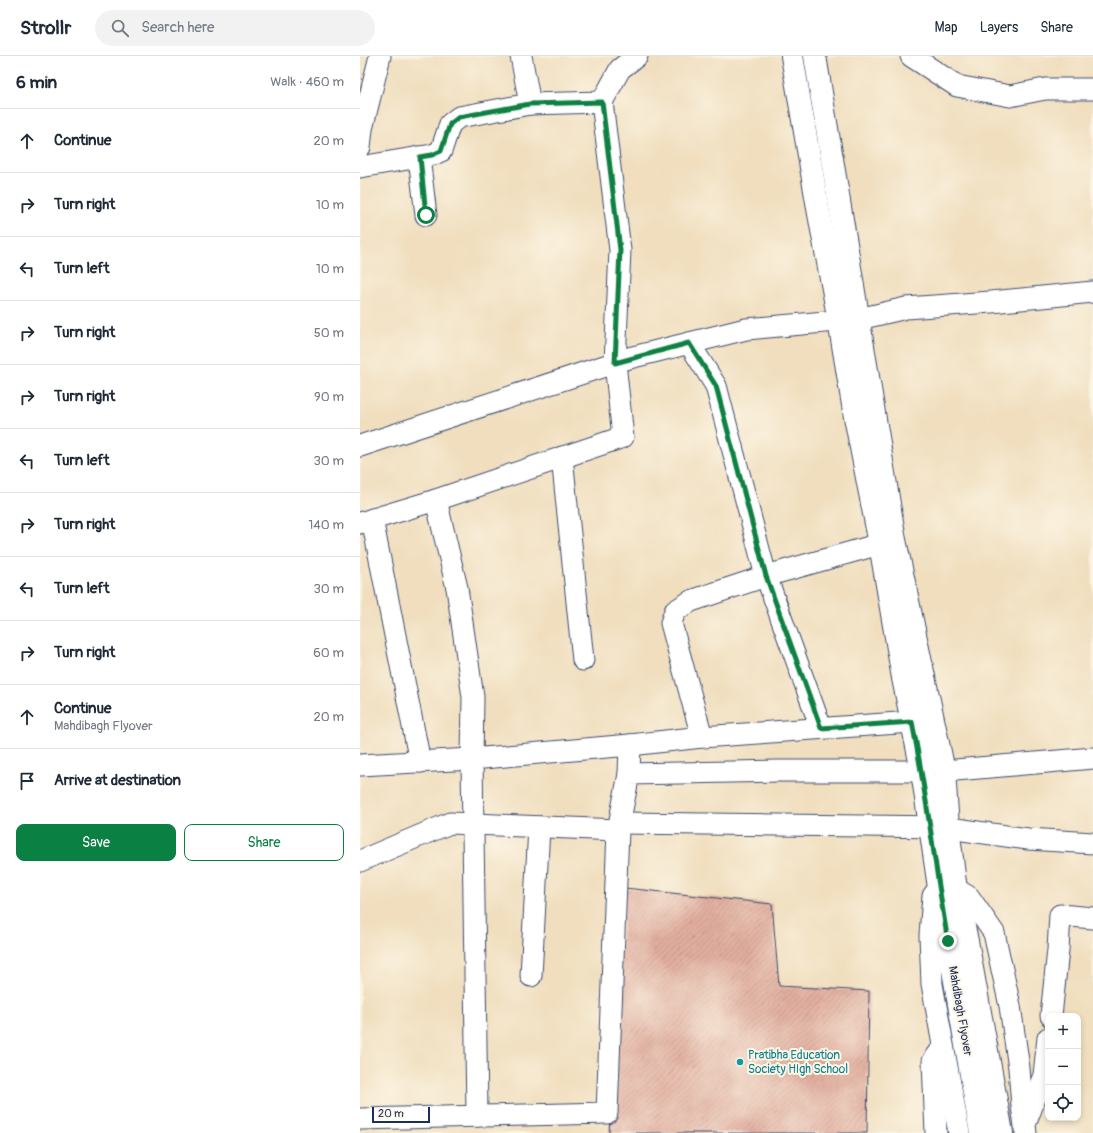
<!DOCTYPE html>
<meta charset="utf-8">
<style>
body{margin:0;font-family:Pangolin,sans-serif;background:#f2f2f3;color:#1f2937}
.controls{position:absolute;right:12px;bottom:12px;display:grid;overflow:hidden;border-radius:8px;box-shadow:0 2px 6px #0003}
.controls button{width:36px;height:36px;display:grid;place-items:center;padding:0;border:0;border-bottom:1px solid #e0e1e3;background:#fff;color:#1f2937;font:20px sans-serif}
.scale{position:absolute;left:12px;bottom:10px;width:58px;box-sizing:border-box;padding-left:4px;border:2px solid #1b2f5e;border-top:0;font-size:11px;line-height:14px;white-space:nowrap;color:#1b2f5e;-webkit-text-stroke:3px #fcf5e5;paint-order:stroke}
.stop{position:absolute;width:12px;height:12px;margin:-9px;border:3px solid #0b8043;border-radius:50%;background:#fff}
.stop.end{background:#0b8043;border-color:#fff;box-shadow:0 1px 4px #0008}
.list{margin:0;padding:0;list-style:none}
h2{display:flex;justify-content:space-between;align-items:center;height:52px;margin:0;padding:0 16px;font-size:17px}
h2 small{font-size:13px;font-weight:400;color:#747a83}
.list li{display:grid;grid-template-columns:26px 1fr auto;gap:12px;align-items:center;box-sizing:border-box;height:64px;padding:0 16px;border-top:1px solid #e0e1e3}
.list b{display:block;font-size:15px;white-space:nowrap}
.list p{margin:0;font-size:13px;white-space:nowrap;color:#747a83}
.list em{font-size:13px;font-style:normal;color:#747a83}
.actions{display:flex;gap:8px;padding:12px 16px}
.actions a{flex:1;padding:9px 0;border:1px solid #0b8043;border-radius:8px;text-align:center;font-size:14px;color:#0b8043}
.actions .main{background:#0b8043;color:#fff}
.icon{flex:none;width:22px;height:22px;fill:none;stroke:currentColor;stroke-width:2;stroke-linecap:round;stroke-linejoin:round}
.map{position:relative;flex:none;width:733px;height:1077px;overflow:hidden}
header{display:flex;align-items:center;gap:24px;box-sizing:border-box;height:56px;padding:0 20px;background:#fff;border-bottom:1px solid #e0e1e3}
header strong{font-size:19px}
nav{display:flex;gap:22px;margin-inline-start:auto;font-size:14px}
.search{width:280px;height:36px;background:#f2f2f3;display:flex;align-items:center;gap:10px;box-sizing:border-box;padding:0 14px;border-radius:22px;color:#747a83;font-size:15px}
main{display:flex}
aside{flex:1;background:#fff}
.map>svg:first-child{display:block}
</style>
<header>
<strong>Strollr</strong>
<div class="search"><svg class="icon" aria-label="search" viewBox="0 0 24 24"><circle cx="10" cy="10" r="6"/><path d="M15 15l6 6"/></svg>Search here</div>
<nav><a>Map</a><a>Layers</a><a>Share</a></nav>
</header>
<main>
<aside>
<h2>6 min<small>Walk · 460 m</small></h2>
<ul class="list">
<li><svg class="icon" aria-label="ahead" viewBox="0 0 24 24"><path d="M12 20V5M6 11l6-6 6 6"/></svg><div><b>Continue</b></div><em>20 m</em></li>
<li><svg class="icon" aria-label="right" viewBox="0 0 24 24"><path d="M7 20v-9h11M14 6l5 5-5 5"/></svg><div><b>Turn right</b></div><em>10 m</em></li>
<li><svg class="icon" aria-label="left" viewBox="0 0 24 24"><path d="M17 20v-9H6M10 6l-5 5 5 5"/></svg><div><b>Turn left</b></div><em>10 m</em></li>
<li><svg class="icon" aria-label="right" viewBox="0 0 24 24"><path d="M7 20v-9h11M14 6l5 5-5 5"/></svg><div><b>Turn right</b></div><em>50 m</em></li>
<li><svg class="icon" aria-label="right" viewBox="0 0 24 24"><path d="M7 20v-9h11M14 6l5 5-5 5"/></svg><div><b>Turn right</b></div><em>90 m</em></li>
<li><svg class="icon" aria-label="left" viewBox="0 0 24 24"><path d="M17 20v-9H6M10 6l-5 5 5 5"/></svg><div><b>Turn left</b></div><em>30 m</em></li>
<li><svg class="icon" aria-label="right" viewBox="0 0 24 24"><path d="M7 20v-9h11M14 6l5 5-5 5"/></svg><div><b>Turn right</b></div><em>140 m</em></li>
<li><svg class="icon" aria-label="left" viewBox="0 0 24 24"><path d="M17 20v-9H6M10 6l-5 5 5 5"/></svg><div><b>Turn left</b></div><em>30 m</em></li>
<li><svg class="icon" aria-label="right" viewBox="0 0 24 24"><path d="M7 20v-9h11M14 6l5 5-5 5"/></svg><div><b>Turn right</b></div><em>60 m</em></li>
<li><svg class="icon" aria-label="ahead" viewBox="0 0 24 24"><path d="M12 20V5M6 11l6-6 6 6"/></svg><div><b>Continue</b><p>Mahdibagh Flyover</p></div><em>20 m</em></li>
<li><svg class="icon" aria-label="arrive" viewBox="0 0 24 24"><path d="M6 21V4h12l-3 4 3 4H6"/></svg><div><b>Arrive at destination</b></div></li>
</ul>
<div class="actions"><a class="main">Save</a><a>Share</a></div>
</aside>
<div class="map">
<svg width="733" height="1077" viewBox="0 0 733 1077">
<defs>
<pattern id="building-hatch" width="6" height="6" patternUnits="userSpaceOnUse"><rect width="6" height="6" fill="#e2ae9e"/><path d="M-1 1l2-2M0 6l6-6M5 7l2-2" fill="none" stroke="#b68e84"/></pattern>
</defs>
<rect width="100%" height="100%" fill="#fcf5e5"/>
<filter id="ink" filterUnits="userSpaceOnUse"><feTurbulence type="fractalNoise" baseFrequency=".025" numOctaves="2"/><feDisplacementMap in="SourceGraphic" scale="8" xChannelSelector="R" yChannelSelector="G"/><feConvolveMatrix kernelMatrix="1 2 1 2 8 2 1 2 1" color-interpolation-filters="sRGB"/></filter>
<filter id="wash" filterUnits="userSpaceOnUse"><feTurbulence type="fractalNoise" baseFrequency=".012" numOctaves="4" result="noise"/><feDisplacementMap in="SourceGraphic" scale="16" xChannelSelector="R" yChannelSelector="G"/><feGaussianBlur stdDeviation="0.9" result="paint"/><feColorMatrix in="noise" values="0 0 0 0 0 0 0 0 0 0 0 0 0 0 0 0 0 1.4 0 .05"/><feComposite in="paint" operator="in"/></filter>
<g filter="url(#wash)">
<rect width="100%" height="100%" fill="#f0debe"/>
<g id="blocks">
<!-- building -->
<polygon fill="url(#building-hatch)" points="265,832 412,848 419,930 509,935 507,1077 249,1077"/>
</g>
</g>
<g filter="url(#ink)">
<use href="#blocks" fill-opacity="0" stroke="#3b496c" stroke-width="1"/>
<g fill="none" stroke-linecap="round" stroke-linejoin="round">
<!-- minor casing -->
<g stroke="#3b496c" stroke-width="23">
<g id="minor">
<polyline points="161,0 170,48"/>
<polyline points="551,0 597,30 650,40 685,33 733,33"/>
<polyline points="0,91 2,73 20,0"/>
<polyline points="59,101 66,159"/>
<polyline points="0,111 72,99 81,95 90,68 99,61 170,48 242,46"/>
<polyline points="329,287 356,330 406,520 461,672"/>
<polyline points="0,390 269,302 386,273 499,263 546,252 631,246 733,236"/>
<polyline points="202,401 223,604"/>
<polyline points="76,444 263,381 255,307 260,194 242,46 260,13 277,0"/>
<polyline points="12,463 60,706"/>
<polyline points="0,467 76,444 97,532 113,641 112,703 270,689 269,718"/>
<polyline points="342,681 311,567 315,555 331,545 406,520 520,488"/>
<polyline points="270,689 342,681 552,666"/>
<polyline points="0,709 112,703 117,1060"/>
<polyline points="584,715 733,702"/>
<polyline points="260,767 588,771 596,773 668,783 733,787"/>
<polyline points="0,805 90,767 258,774"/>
<polyline points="579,832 573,840 570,879 572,928 599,1077"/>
<polyline points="596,833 609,841 634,877 650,950 659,1012 662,1050 666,1077"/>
<polyline points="171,920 179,771"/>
<polyline points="691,960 698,894 700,859 733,862"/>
<polyline points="0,1063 247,1057 258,774 269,718 417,715 562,715"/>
<polyline points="666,1066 684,1019 688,982"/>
<polyline points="576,1077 573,1005 582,993"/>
</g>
</g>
<!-- major casing -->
<g stroke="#3b496c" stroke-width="24">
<g id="major">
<polyline points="432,0 459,158 479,265 495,361 520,488 543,622 562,715 579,832 621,1077"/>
<polyline points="455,0 535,484 584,715 588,771 595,827 607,885 642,1077"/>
</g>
</g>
<!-- highway casing -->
<g stroke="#3b496c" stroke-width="24">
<polyline id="highway" points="579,832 595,827"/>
</g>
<!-- minor -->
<use href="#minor" stroke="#fff" stroke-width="21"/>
<!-- major -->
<use href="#major" stroke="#fff" stroke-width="22"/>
<!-- highway -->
<use href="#highway" stroke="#fff" stroke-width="22"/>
</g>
</g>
<g fill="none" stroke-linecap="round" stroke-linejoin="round" filter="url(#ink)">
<!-- route -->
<path stroke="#0b8043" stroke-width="5" d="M66 159 60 101 72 99 81 95 90 68 99 61 170 48 242 46 260 194 255 307 329 287 356 330 406 520 461 672 552 666C567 739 575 812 588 885"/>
</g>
<!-- markers -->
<circle fill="#0f9aa8" stroke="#fcf5e5" stroke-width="1.5" cx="380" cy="1006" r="4"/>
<g text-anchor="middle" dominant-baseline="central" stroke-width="4" stroke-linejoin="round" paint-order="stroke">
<!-- street labels -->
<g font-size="12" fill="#1b2f5e" stroke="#fcf5e5">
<text transform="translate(600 955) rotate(80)">Mahdibagh Flyover</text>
</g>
<!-- culture labels -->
<g font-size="12" fill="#0d838f" stroke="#fcf5e5" text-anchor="start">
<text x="388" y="999">Pratibha Education<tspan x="388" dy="14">Society HIgh School</tspan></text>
</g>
</g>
</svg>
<div class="controls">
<button>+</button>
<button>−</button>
<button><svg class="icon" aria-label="locate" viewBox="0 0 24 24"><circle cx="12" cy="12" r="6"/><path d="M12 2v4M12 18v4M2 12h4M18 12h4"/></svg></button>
</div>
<div class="scale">20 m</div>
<div class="stop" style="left:66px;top:159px"></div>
<div class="stop end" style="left:588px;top:885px"></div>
</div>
</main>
